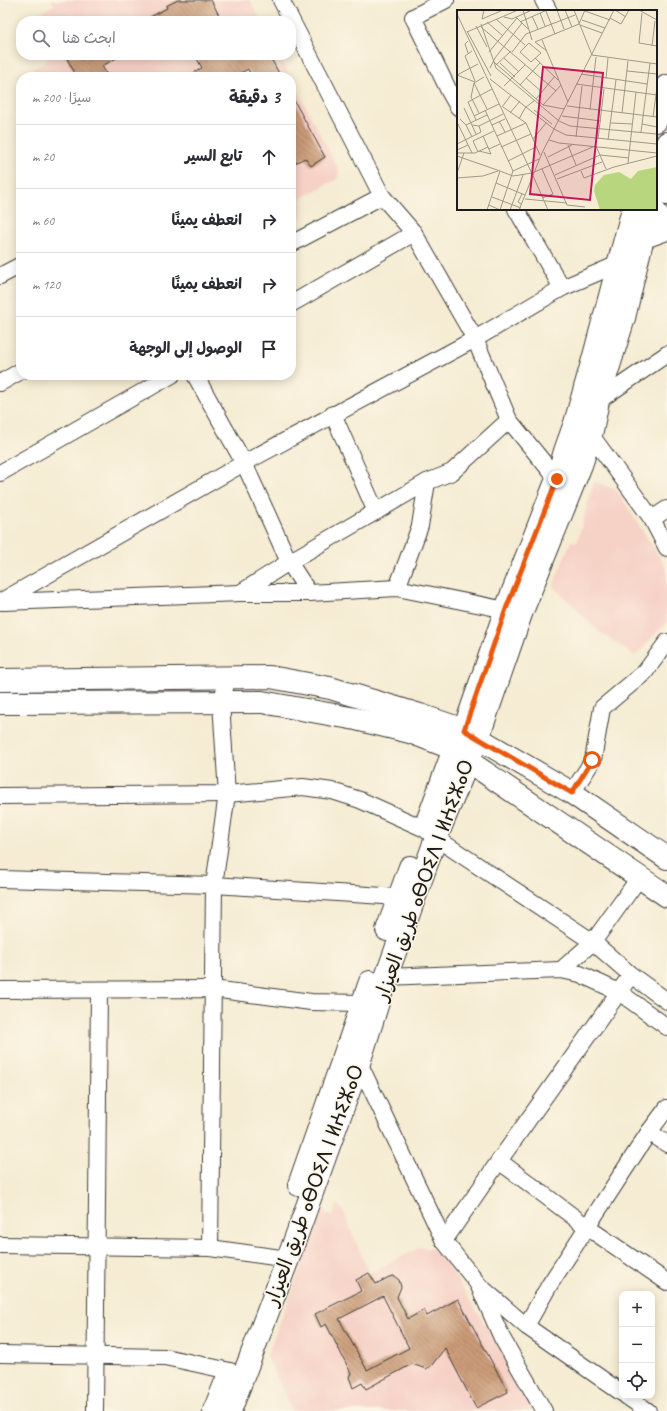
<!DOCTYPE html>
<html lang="ar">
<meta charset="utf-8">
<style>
body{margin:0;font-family:Caveat,"Playpen Sans Arabic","Noto Sans Tifinagh",sans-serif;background:#f2f2f3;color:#2b2b33;direction:rtl}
.controls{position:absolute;right:12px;bottom:12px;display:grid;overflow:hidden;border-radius:8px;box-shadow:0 2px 10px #0003}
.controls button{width:36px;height:36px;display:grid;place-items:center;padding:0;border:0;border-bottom:1px solid #e1e1e2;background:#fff;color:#2b2b33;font:20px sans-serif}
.stop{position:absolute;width:12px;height:12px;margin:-9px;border:3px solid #ea580c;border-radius:50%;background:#fff}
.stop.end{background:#ea580c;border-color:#fff;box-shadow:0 1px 4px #0008}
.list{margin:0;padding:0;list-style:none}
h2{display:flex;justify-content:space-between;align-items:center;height:52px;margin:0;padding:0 16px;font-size:17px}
h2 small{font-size:13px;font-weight:400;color:#7c7c81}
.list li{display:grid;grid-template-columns:26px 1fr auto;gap:12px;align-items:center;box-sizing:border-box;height:64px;padding:0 16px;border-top:1px solid #e1e1e2}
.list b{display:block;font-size:15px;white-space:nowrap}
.list em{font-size:13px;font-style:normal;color:#7c7c81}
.icon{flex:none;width:22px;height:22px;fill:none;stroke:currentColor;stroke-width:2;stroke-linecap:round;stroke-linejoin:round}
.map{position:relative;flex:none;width:667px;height:1411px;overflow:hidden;direction:ltr}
.search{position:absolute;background:#fff;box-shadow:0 2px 10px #0003;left:16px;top:16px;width:280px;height:44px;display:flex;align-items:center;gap:10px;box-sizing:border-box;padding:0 14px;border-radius:16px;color:#7c7c81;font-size:15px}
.panel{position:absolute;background:#fff;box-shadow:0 2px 10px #0003;left:16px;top:72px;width:280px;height:308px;border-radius:16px;direction:rtl}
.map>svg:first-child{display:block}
</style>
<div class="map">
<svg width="667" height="1411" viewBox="0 0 667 1411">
<defs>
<pattern id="building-back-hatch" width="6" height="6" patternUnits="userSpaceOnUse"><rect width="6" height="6" fill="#cb9b78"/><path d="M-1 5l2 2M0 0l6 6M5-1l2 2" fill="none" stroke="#a47e62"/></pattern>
</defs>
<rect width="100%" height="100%" fill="#fcf5e5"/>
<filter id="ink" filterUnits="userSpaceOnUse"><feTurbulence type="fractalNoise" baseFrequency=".025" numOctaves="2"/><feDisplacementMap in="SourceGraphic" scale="8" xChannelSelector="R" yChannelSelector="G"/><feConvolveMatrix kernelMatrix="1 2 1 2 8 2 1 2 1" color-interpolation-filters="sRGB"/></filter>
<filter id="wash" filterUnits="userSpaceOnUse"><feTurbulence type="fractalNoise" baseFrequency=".012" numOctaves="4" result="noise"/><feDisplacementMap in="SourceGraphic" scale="16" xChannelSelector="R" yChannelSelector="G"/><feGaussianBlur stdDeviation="0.9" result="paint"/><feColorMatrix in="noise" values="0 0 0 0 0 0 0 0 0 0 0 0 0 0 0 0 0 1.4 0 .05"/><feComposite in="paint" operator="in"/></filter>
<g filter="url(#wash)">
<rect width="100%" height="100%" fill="#f5ecd3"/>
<!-- built -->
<g fill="#f6d1c6">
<polygon points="52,0 250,0 261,21 28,21 27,20 54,5"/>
<polygon points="44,55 279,55 290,77 30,77 32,70 47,61"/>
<polygon points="291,78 339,171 339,175 337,179 303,197 301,201 301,215 299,219 291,227"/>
<polygon points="594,482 616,489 667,569 667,622 635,656 598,631 553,586 571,541 577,542"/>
<polygon points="337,1204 342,1209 369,1273 419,1248 430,1248 437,1252 443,1258 505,1355 535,1411 292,1411 267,1356 322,1212 332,1216"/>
</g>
<g id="blocks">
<!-- building -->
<g fill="url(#building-back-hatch)" fill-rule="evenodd">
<polygon points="178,0 211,0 222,21 143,21 167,8 166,6"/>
<polygon points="65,55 122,55 102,66 108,77 77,77"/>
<polygon points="195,55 269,55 281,77 252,77 248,69 233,77 186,77 202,68"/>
<polygon points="291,95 325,157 311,166 305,158 291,165"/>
<path d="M369 1273 376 1284 389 1277 394 1276 399 1280 401 1287 397 1297 408 1319 424 1310 427 1316 458 1299 508 1392 476 1408 445 1348 431 1366 426 1369 412 1364 366 1389 362 1383 353 1388 349 1377 351 1373 326 1324 321 1327 315 1314 361 1291 356 1280ZM383 1296 409 1348 367 1370 339 1319Z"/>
</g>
</g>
</g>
<g filter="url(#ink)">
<use href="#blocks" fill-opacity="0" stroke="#3d3b37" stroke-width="1"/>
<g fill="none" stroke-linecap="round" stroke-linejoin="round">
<!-- street casing -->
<g stroke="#3d3b37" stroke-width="18">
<g id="street">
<polyline points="281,0 382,196 414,233 475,339 509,420 557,479"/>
<polyline points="446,0 413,17 449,91 458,107"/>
<polyline points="543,0 549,11"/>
<polyline points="516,209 562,288"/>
<polyline points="291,244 382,196"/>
<polyline points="0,276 21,265"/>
<polyline points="291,304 414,233"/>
<polyline points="195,375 244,463 289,562 309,593"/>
<polyline points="0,383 21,371"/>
<polyline points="598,401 667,354"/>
<polyline points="333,414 376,512"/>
<polyline points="585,430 591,435 652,519 667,548"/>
<polyline points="0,473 172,375"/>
<polyline points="652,519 667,509"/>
<polyline points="397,588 420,526 427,482"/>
<polyline points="240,593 289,562 427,482 452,472 509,420"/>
<polyline points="0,602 244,463 475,339 562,288 618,264 642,241 667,232"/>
<polyline points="4,602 240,593 309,593 397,588 516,612"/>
<polyline points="572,793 593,760 602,708 645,672 667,642"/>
<polyline points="0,796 227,794 303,787 332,791 360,800 425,829 436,838 593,942 631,975 667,1001"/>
<polyline points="0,879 214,885 399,897"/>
<polyline points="561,970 593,942 639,878"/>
<polyline points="386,977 561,970 580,974 619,992 667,1027"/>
<polyline points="0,990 213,989 311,1002 362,1003"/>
<polyline points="354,1059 359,1063 444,1241 478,1284 502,1338 544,1411"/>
<polyline points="649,1132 667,1144"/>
<polyline points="499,1161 587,1227 667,1282"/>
<polyline points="444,1241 499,1161 631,975"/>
<polyline points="0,1245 210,1248 288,1259"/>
<polyline points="210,1248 214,885 227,794 221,703 228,677"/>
<polyline points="481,1287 526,1326 622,1393"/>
<polyline points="526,1326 550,1284 649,1132 667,1108"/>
<polyline points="0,1354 165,1357 230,1371 244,1376"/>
<polyline points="626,1396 648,1411"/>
<polyline points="95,1411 99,990"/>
</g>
</g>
<!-- secondary casing -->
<g stroke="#3d3b37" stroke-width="24">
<g id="secondary">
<polyline points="656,121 667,86"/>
<polyline points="656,178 667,143"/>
<polyline points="656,180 667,194"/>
<polyline points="653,209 667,227"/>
<polyline points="0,680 270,677 330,688 420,715 464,730 572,793 667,858"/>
<polyline points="0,703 262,702 356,719 410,732 454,749 468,761 667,896"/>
<polyline points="428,819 454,749 464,730 506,609 557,479 565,451 575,423 594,356 633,209"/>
<polyline points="387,930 410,867"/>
<polyline points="299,1185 370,982"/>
<polyline points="214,1411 227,1379"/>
<polyline points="230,1411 288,1259 359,1063 386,977 436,838 478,738 521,614 581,465 591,435 598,401 624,318 642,241 648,209"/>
</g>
</g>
<!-- street -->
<use href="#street" stroke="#fff" stroke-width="16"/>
<!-- secondary -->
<use href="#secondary" stroke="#fff" stroke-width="22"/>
</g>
</g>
<g fill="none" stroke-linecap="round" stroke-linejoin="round" filter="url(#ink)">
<!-- route -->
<polyline stroke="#ea580c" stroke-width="5" points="557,479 506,609 464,730 572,793 592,760"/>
</g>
<g text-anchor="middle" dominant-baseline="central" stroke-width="3" stroke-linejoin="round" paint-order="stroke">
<!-- street labels -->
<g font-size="20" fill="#1c1c1c" stroke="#fcf5e5">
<text transform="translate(424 880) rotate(-70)">طريق العيزار ⴰⴱⵔⵉⴷ ⵏ ⵍⵄⵉⵣⴰⵔ</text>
<text transform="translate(314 1185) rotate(-70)">طريق العيزار ⴰⴱⵔⵉⴷ ⵏ ⵍⵄⵉⵣⴰⵔ</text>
</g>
</g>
<!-- overview -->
<g transform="translate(457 10)">
<rect width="200" height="200" fill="#f5ecd3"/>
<path d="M200 157V200H143L137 181 138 175 147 165 162 162 174 169 181 161Z" fill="#b8d67d"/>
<path fill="none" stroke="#9e998a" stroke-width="1" d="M27 0 25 9 46 0M66 0 75 30M100 0 107 19M108 0 115 17M117 0 135 45 200 54M158 0 169 7M182 0 200 10M89 1 98 24M128 1 153 10M83 3 88 16M185 3 182 33 200 36M0 4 77 168M75 6 81 19M47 7 55 9 75 0M59 7 71 19M153 8 164 14 172 0M39 9 68 35M125 10 148 18M30 12 46 26M63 12 90 0M24 14 39 58 102 111 113 116 200 124M123 15 145 23M19 16 30 37M24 17 99 81M10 21 34 66M10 22 61 0M85 30 111 92M78 32 122 14 128 0M78 32 90 41M72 33 84 43 74 52 63 42ZM195 36 198 11M15 41 8 46 18 71M32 42 60 8M55 42 69 24 118 5M11 43 8 34 11 31M47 48 62 62M78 48 101 70M37 52 86 95 107 99M43 53 58 67M39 55 54 41M33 58 38 48 65 13M170 61 200 64M124 64 190 74M0 65 21 54M0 65 18 72M27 67 17 73 30 99M69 68 85 82M33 69 97 119 109 125 200 134M149 69 151 48M17 73 14 87 22 103M119 74 200 85M63 75 83 53M47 76 68 55M79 89 98 66M86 95 104 75M110 96 200 107M45 97 54 85M46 97 69 113 83 145M7 98 19 124M28 100 56 161 43 200M77 100 95 114M133 100 139 47M53 103 63 91M165 103 171 51M17 106 42 94M105 106 144 111M196 107 200 77M3 109 9 115 15 127M62 109 68 98 78 90M19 110 11 92 35 79M42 111 48 122M154 113 175 114M1 114 15 143M185 114 200 117M9 115 30 105M15 115 22 116 46 104M35 115 48 109M184 122 193 53M40 126 69 113M119 127 125 76M76 129 89 113M141 129 147 79M92 130 102 133 200 143M151 130 159 70M0 134 24 122 22 116M111 135 119 155M139 136 149 159M44 137 74 124M32 139 43 134M0 140 11 135M22 141 34 144 26 126M21 142 16 131 37 121M87 142 110 195 128 197M0 143H18L31 137M0 146 43 161M91 147 115 135M51 151 79 137M171 153 179 82M85 159 96 184 85 188M56 161 82 149M124 161 127 168 157 157 200 146M0 163 7 143M98 165 143 145 172 148M0 168 26 166 41 161M77 168 91 200M100 169 145 152M39 173 68 185M35 187 64 198M68 189 110 193M64 194 61 192 65 184M32 195 43 200M30 200 43 161 56 166 75 163 138 136M53 200 66 165M62 200 85 143 157 0"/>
<path fill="#c2185b" fill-opacity="0.15" stroke="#c2185b" stroke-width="2" d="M86 57 146 63 133 190 73 184Z"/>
<rect width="200" height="200" fill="none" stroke="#1c1c1c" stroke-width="2"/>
</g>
</svg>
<div class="controls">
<button>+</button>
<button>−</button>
<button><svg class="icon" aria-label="locate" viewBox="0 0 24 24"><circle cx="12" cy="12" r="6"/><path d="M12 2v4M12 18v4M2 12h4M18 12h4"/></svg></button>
</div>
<div class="stop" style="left:592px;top:760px"></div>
<div class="stop end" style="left:557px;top:479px"></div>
<div class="search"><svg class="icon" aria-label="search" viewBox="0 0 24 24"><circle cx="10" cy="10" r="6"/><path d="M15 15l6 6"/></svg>ابحث هنا</div>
<section class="panel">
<h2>3 دقيقة<small>سيرًا · 200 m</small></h2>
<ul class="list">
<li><svg class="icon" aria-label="ahead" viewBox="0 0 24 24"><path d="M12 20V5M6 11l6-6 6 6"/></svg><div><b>تابع السير</b></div><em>20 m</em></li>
<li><svg class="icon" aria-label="right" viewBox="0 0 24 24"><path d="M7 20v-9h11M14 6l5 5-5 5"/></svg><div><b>انعطف يمينًا</b></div><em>60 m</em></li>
<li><svg class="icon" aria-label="right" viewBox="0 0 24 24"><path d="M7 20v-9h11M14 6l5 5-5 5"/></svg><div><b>انعطف يمينًا</b></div><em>120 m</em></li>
<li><svg class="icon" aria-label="arrive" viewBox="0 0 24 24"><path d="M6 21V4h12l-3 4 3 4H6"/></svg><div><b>الوصول إلى الوجهة</b></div></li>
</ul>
</section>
</div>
